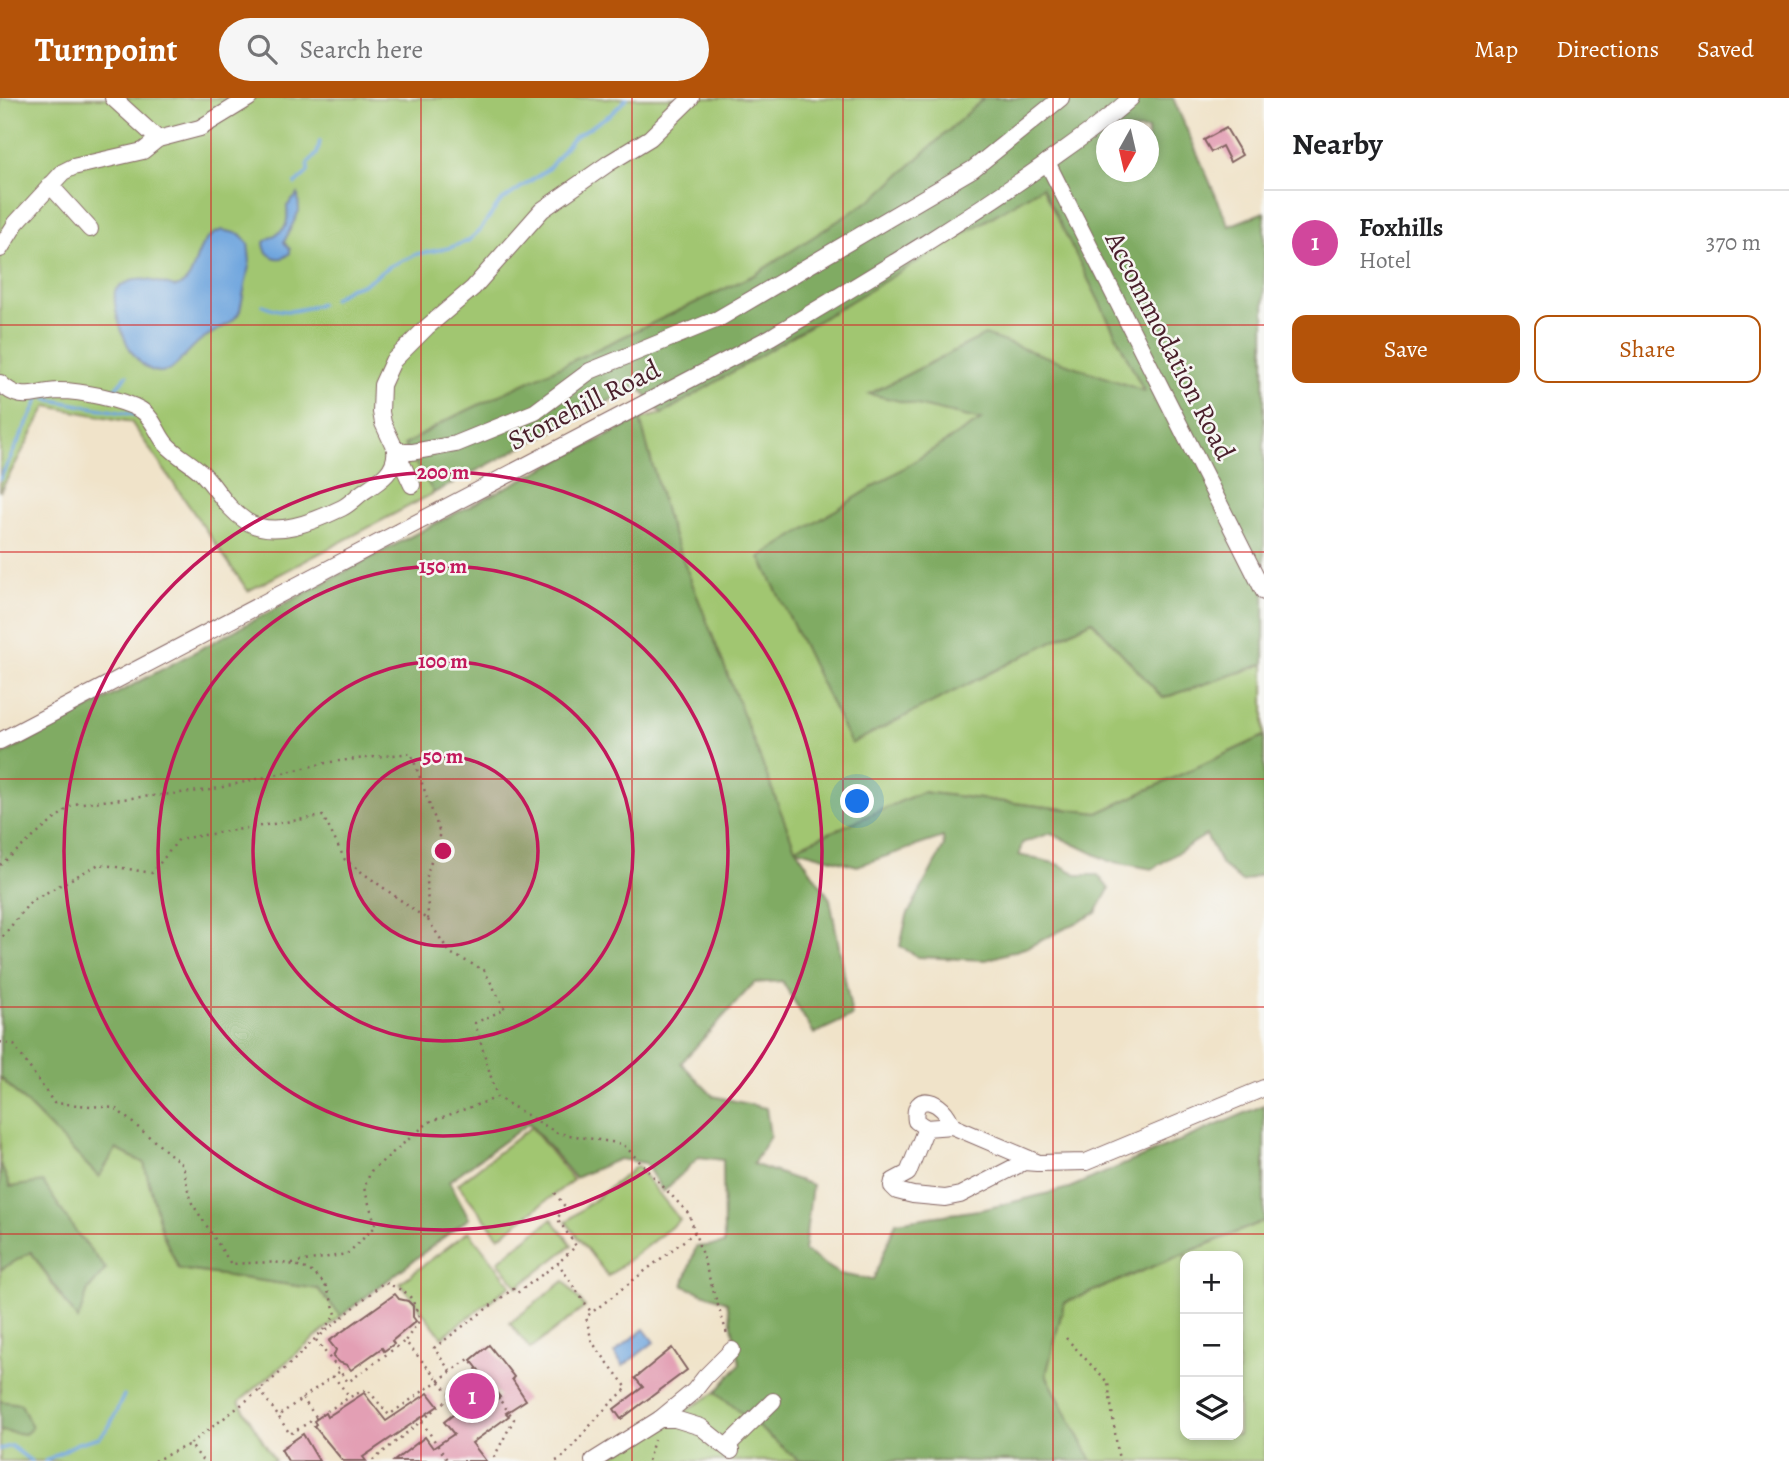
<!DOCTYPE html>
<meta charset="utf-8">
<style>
body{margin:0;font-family:Alegreya,serif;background:#f6f6f6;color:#202124}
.controls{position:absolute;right:21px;bottom:21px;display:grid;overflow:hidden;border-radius:14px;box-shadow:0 4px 10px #0003}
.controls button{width:63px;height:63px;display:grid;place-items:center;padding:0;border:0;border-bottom:2px solid #e0e0e0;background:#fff;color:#202124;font:35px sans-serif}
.compass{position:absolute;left:1096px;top:21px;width:63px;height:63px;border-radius:50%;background:#fff;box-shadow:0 4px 10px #0003;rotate:188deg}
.you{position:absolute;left:858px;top:704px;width:24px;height:24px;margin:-18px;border:5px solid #fff;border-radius:50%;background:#1a73e8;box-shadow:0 0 0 10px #1a73e833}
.badge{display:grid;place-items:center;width:46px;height:46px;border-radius:50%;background:#b45309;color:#fff;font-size:23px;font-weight:700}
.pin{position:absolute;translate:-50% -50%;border:4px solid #fff;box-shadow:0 2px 7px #0006}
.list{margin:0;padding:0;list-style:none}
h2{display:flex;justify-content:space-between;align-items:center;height:91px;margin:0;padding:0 28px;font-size:30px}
h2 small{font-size:23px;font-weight:400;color:#757577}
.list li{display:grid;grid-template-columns:46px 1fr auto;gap:21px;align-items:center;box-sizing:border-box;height:105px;padding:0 28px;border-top:2px solid #e0e0e0}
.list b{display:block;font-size:26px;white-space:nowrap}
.list p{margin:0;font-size:23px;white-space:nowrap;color:#757577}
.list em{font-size:23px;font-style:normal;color:#757577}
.actions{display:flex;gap:14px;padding:21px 28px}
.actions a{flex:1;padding:16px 0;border:2px solid #b45309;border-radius:14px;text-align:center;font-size:24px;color:#b45309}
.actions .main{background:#b45309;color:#fff}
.icon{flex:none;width:38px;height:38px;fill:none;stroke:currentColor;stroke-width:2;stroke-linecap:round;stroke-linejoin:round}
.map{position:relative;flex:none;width:1264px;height:1363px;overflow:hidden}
header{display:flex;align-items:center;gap:42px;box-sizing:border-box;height:98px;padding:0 35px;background:#b45309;color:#fff}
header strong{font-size:33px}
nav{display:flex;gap:38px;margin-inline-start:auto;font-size:24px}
.search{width:490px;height:63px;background:#f6f6f6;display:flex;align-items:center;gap:18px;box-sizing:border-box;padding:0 24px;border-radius:38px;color:#757577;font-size:26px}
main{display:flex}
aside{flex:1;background:#fff}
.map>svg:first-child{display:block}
</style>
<header>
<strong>Turnpoint</strong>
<div class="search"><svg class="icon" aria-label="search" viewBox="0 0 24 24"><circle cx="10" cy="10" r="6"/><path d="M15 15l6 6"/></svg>Search here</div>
<nav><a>Map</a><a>Directions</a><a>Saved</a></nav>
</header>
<main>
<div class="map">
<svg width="1264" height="1363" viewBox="0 0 1264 1363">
<rect width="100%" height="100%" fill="#f6f6f2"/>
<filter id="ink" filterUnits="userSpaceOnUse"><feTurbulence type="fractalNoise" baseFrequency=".0143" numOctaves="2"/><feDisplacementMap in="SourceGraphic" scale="14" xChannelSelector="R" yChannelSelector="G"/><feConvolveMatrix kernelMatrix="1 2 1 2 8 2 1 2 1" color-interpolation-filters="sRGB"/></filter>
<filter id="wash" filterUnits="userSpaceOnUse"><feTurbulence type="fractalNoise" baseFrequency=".00686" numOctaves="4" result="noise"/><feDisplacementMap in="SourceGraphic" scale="28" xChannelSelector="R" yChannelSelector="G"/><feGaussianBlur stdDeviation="1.57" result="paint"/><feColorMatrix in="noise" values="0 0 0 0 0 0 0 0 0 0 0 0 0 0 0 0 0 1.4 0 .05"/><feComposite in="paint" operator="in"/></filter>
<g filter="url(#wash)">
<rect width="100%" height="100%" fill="#f0e3c9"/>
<!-- green -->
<g fill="#a1c671" stroke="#76724e" stroke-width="2" fill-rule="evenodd">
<polygon points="0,0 1091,0 445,373 434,395 248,493 131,324 47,308 0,394"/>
<polygon points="1042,88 1144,293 870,296 982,321 761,459 851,645 1092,523 1163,600 1264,566 1264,638 1098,715 922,694 795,751 666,418 640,321 662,316"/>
<polygon points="0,979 99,1079 116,1051 144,1065 162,1134 179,1171 318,1191 341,1218 239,1304 275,1363 0,1363 0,1172 31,1154 59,1197 78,1221 88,1192 105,1171 76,1134 10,1089 0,1065"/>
<polygon points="531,1029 573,1082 499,1139 458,1086"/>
<polygon points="637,1068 680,1122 608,1178 566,1124"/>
<polygon points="552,1121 572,1147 518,1189 498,1163"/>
<path d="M1264 1123V1363H1092L1046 1277 1064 1205ZM1185 1158H1238V1337H1185Z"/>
<polygon points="469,1133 511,1187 442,1239 400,1185"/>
<polygon points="564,1183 585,1209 530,1251 510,1225"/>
<polygon points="716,1294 798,1361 804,1363 605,1363"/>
</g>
<!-- forest -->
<g fill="#80ab63" stroke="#656547" stroke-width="2" fill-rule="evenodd">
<path d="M984 0H1173L1229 128 1264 114V566L1163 600 1092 523 851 646 760 459 981 322 869 296 985 237 1144 293 1042 89 662 316 638 288 434 395 404 347 449 321 754 177 878 97ZM1106 32H1148V74H1106Z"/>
<polygon points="640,321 666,418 795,750 922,694 1098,715 1264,638 1264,775 1242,784 1222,767 1206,737 1152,771 1109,763 1051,735 1022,745 1019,757 1058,766 1078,777 1098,777 1109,791 1096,815 1028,849 986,862 918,859 900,848 907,818 944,748 943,739 857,768 796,751 830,801 852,918 814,936 782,883 754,885 681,965 713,998 766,1010 770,1038 753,1066 812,1087 804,1153 840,1176 873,1182 896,1124 985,1111 1069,1090 1264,1007 1264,1123 1064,1205 1046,1277 1092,1363 804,1363 798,1362 716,1294 740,1266 727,1204 683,1188 696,1149 724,1146 723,1062 699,1059 663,1094 645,1065 619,1061 575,1080 529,1025 449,1083 469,1120 341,1218 318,1191 179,1171 162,1134 144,1065 116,1051 99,1079 0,979 0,658 417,435"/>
<polygon points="0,1065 10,1089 43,1084 76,1134 106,1171 88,1192 78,1222 31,1154 0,1172"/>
<polygon points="0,1303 21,1306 32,1330 25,1336 0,1333"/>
</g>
<!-- water -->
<g fill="#70a6de" stroke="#5d6284" stroke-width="2">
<path d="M298 96 299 113 284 144 290 151V155C279 166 264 158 264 144 284 130 289 134 287 108Z"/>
<path d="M222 132 240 136 248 145 250 163 240 213C232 228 214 232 201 242 192 248 175 270 170 272 134 286 112 218 115 193 133 174 154 183 175 189 202 184 187 144 222 132Z"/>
<polygon points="644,1231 654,1244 623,1268 614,1255"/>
</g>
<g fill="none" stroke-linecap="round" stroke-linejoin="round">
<!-- stream -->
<g stroke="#70a6de" stroke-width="3.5">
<polyline points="295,86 308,74 308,65 317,56 320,43"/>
<polyline points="333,201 349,190 364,186 390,168 417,156 449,150 468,143 480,132 500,104 548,71 573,40 611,16 627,0"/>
<path d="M263 207C286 217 297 213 320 206"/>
<polyline points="113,293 127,277"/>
<polyline points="46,301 135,317"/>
<polyline points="0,381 39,301"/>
<polyline points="0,1351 11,1348 31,1363"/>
<polyline points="45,1363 78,1345 100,1339 110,1327 124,1297"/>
</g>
</g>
<g id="blocks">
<!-- building -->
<g fill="#e39fb4">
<polygon points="1226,30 1242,57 1230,64 1222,48 1211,54 1204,42"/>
<polygon points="395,1196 399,1201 408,1203 413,1208 413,1219 416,1223 392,1243 394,1246 384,1253 382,1250 351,1272 347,1267 338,1264 333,1259 336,1252 329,1243"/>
<polygon points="489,1247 514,1279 512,1281 526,1302 506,1315 509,1318 472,1345 486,1363 394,1363 425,1339 433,1350 454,1336 444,1324 458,1313 467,1324 500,1299 471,1262"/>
<polygon points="672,1250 687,1272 621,1321 614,1311 643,1289 635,1280"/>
<polygon points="364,1295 386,1323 428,1295 438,1308 363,1359 366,1363 343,1363 314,1328 316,1326 314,1323 325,1315 327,1319"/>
<polygon points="303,1336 319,1363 288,1363 281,1351"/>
</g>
</g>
</g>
<g filter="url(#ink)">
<use href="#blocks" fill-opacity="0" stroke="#846462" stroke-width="2"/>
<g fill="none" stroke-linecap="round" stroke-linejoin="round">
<!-- minor casing -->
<g stroke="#846462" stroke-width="18">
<g id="minor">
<polyline points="113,0 158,41"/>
<polyline points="1047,64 1264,494"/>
<polyline points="50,87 90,131"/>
<polyline points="0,151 16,125 63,74 73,69 143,53 158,41 200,30 249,0"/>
<path d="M0 285C22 306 33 294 59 293 82 293 121 301 141 312 154 320 157 336 166 346 177 358 192 365 203 376 218 392 226 410 246 423 274 441 315 423 342 410 350 406 356 399 363 394 380 383 398 372 395 350L403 354H412L456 346 535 314 590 273 718 221 973 71 1061 0"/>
<polyline points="412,387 383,325 381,314 382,287 393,263 427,229 473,190 542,112 609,65 650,40 691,0"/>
<path d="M0 643 771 239C864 183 958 128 1046 65 1075 44 1105 24 1131 0"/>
<polyline points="952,1028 1039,1065 1086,1064 1264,990"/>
<path d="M926 1030 952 1028C944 1001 911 992 916 1023L926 1030 908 1075 893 1083 892 1088 897 1093 913 1097 945 1100 960 1097 1024 1064 1037 1065"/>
<polyline points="660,1321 694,1293 705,1279 732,1252"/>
<polyline points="726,1349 773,1303"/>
<polyline points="593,1363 660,1321 675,1321 701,1329 731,1353"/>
</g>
</g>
<!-- path -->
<g stroke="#846462" stroke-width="2.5" stroke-dasharray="2 5" stroke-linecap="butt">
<polyline points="0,767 73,706 210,692 330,664 411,655 440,735 427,777 428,822 345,762 323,718 179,741 152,775 99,766 31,803 0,842"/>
<polyline points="428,822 450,855 484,872 505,911 475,925 497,999 557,1035 623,1046 689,1116 728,1239"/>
<path d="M0 944 14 947 54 1005 115 1010 183 1067 190 1102 231 1166C262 1165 307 1157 326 1189 330 1197 333 1207 336 1216 296 1268 242 1306 190 1346L203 1363"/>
<polyline points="555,1095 566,1110 557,1120 576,1148 558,1165"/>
<polyline points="292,1165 347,1156 376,1128 364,1090 371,1073 429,1024 496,1000"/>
<path d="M321 1237 384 1184C410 1196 410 1193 420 1222L405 1243 452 1298 372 1363"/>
<polyline points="1066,1240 1108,1285 1119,1363"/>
<polyline points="316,1242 348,1284 405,1243"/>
<polyline points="450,1273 434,1250 513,1191 517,1195 558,1165 591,1214"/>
<polyline points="339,1274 333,1278 350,1299 367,1291 389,1317 469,1261 514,1321 492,1363"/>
<polyline points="333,1278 278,1318 290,1336 350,1299"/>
<polyline points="260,1292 278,1318"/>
<polyline points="302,1300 317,1320"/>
<polyline points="422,1324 448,1363"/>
<polyline points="154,1363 190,1346"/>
<polyline points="556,1363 561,1361 603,1313 627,1290 592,1244 586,1219 695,1134"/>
<polyline points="648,1363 654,1342"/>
<polyline points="1261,1363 1264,1360"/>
</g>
<!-- minor -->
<use href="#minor" stroke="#fff" stroke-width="16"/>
</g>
</g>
<!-- grid -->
<path fill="none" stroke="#d62828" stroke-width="2" stroke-opacity="0.55" d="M211 0V1363M421 0V1363M632 0V1363M843 0V1363M1053 0V1363M0 227H1264M0 454H1264M0 681H1264M0 909H1264M0 1136H1264"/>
<!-- distance rings -->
<circle cx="443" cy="753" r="95" fill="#c2185b" fill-opacity=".12"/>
<g fill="none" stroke="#c2185b" stroke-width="3.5">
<circle cx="443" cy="753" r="95"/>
<circle cx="443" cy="753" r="190"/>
<circle cx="443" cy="753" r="285"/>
<circle cx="443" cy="753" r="379"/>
</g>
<g text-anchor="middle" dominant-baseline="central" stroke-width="5" stroke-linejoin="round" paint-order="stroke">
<!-- street labels -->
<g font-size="28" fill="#4a1f2b" stroke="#f6f6f2">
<text transform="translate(1170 248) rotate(63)">Accommodation Road</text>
<text transform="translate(584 307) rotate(-27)">Stonehill Road</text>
</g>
</g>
<circle cx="443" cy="753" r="10" fill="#c2185b" stroke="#f6f6f2" stroke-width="3.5"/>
<g font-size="21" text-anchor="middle" font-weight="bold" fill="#c2185b" stroke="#f6f6f2" stroke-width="5" stroke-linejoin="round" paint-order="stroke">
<text x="443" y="381">200 m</text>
<text x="443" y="475">150 m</text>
<text x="443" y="570">100 m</text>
<text x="443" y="665">50 m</text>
</g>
</svg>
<div class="controls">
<button>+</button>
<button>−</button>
<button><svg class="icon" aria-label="layers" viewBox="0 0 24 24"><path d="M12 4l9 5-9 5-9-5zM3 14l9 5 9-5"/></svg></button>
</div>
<svg class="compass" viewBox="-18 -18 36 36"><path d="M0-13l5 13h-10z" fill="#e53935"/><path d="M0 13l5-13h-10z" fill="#757577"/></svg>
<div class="you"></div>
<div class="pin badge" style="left:472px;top:1298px;background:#d1479c">1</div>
</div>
<aside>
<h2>Nearby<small></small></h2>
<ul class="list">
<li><span class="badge" style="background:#d1479c">1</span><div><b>Foxhills</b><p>Hotel</p></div><em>370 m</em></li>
</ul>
<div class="actions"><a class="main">Save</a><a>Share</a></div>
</aside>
</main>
